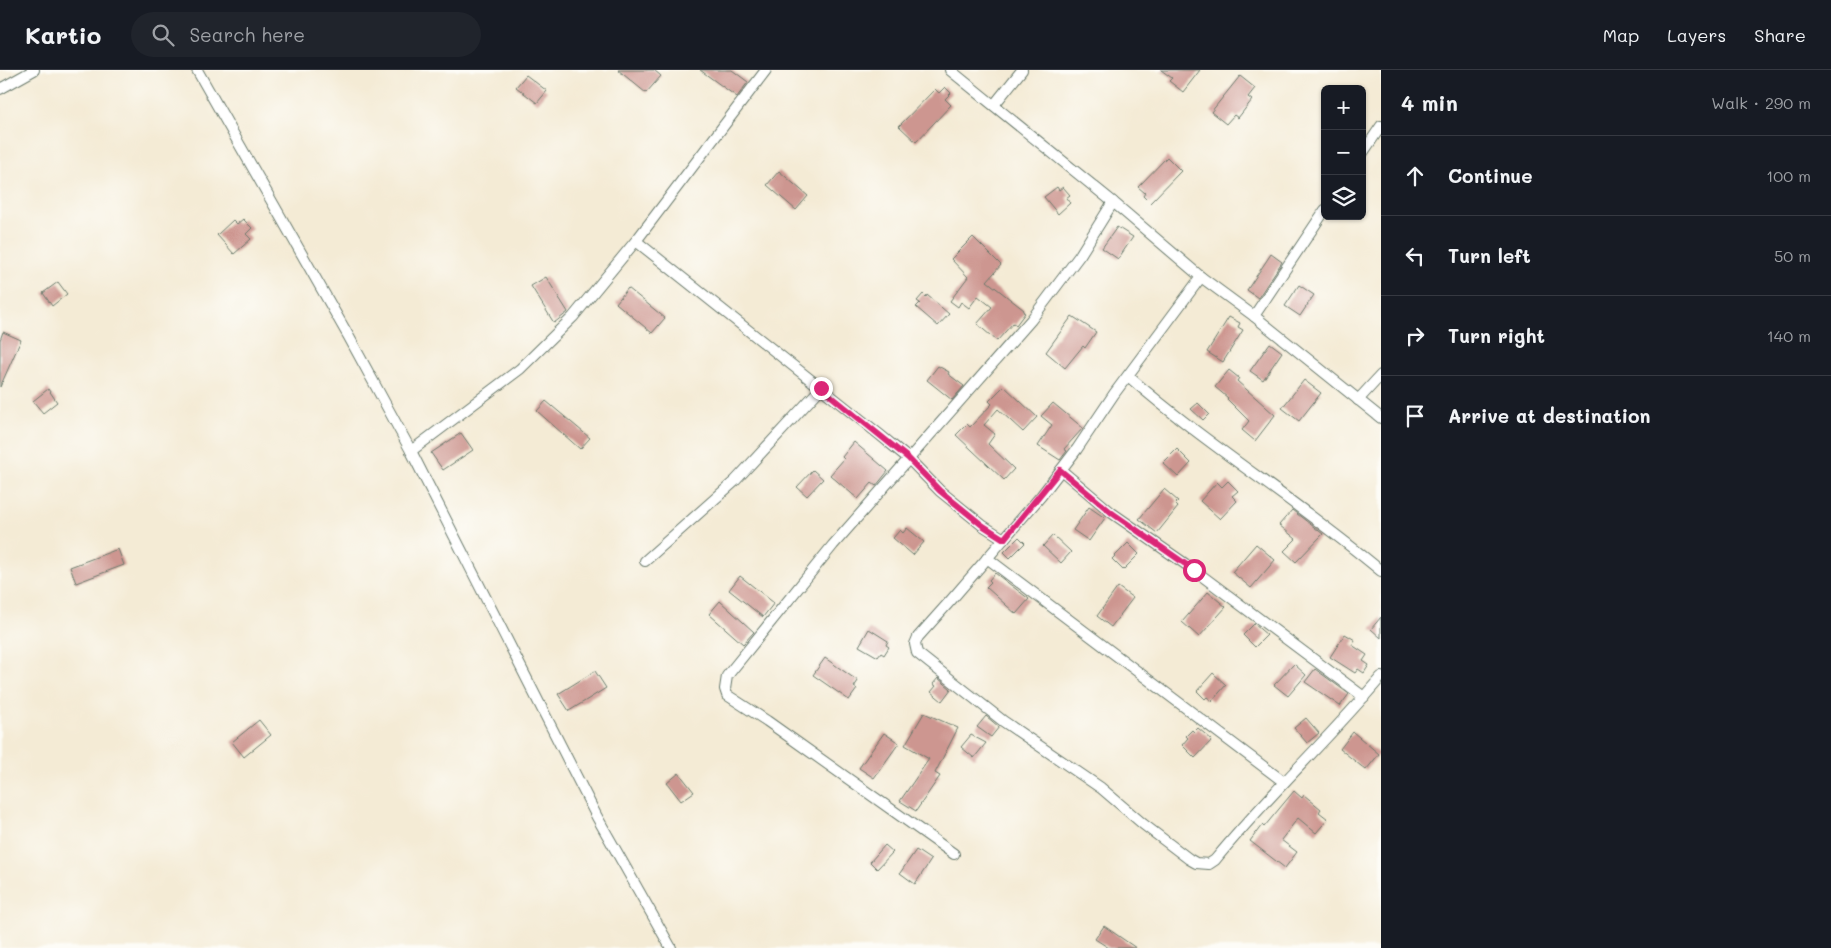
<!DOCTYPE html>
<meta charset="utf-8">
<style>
body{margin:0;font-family:Mali,sans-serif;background:#20242c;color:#f1f3f6}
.controls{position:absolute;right:15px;top:15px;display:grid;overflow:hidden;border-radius:8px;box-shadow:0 1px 4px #0004}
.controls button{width:45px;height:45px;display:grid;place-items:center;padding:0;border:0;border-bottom:1px solid #363941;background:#171b24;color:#f1f3f6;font:25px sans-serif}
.stop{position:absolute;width:15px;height:15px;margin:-11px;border:4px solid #db2777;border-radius:50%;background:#fff}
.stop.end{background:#db2777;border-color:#fff;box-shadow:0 1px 5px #0008}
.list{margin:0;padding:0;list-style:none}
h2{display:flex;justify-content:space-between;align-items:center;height:65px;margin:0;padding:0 20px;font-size:21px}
h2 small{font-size:16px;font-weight:400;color:#9ea1a6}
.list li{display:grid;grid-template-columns:32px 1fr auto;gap:15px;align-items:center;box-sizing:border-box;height:80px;padding:0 20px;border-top:1px solid #363941}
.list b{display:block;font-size:19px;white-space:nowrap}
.list em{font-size:16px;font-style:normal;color:#9ea1a6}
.icon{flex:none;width:28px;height:28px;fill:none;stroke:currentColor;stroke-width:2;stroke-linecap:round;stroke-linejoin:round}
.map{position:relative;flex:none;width:1381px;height:878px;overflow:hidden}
header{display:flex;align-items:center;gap:30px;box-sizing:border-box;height:70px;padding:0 25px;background:#171b24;border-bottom:1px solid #363941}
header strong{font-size:24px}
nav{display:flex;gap:28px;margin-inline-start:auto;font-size:18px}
.search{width:350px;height:45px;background:#20242c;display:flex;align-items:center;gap:12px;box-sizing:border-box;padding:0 18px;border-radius:28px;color:#9ea1a6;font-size:19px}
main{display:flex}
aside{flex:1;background:#171b24}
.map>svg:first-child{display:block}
</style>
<header>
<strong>Kartio</strong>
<div class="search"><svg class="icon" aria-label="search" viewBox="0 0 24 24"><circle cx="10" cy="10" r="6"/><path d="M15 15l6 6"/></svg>Search here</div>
<nav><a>Map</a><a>Layers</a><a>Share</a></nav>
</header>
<main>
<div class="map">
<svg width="1381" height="878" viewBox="0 0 1381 878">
<rect width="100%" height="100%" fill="#fdfcf7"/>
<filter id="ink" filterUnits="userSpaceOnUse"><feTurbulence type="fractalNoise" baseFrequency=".02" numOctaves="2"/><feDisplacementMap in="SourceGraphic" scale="10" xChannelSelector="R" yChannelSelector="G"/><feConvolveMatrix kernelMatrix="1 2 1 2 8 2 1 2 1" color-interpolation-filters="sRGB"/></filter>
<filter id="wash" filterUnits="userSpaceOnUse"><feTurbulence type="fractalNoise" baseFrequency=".0096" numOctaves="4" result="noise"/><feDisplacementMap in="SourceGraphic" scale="20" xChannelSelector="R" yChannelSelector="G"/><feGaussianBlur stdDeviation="1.12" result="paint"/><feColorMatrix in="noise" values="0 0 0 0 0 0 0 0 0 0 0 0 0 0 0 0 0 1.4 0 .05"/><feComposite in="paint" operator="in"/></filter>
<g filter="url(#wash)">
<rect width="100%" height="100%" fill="#f4ebd5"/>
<g id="blocks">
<!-- building -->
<g fill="#cd9690">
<polygon points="618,0 654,0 661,6 646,23"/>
<polygon points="700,0 732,0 748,12 737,27"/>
<polygon points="1161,0 1200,0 1183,22 1169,11 1172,8"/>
<polygon points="526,5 547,21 537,33 516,17"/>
<polygon points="1240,6 1255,18 1248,27 1252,30 1238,48 1234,45 1226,54 1211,42"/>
<polygon points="945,17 951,23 945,29 951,35 916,72 899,56 935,19 939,23"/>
<polygon points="1167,87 1181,101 1150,133 1143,126 1145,123 1138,117"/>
<polygon points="779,101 808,126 796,140 767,115"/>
<polygon points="1057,117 1059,120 1063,117 1070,125 1066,128 1070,133 1058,144 1044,127"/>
<polygon points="243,149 252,158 246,164 251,169 234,184 217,165 233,150 237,154"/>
<polygon points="1117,157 1133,167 1118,189 1102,178"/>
<polygon points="973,167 1001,195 987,211 1024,240 1023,242 1025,243 1016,255 1013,253 997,271 977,254 992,237 978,226 969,238 961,232 958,237 950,231 968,207 951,189"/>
<polygon points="1271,184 1282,192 1258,228 1247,220"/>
<polygon points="546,207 568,242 554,253 531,216"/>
<polygon points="58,212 67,224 52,236 43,223"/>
<polygon points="1299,215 1314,225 1300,246 1285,236"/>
<polygon points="628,218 665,248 652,263 616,233"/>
<polygon points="923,224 926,227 927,225 949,244 938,256 916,237 920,233 917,231"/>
<polygon points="1072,246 1096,262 1085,278 1083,276 1065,298 1046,282"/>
<polygon points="1229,247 1240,253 1238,257 1243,260 1223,292 1207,282"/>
<polygon points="3,262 21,270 0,317 0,270"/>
<polygon points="1270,273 1282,282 1263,310 1250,301"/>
<polygon points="938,296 949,302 948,304 964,316 952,330 927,310"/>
<polygon points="1229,300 1239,308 1237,311 1275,345 1255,371 1242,360 1249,351 1227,329 1228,328 1215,317"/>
<polygon points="1304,310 1321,323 1299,351 1282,338"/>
<polygon points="1004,316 1037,347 1023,362 998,339 984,355 995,364 988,374 1014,399 1004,410 956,365 967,354 970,357 992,334 989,331"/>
<polygon points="48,319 57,332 43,343 33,331"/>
<polygon points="546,331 590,368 580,379 537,341"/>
<polygon points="1053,333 1083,358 1064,379 1067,381 1060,390 1038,376 1052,355 1041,346"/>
<polygon points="1198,333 1209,344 1203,350 1191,339"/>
<polygon points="461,363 473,380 443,400 431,383"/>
<polygon points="854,372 888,401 876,416 872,413 858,429 830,405 844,389 842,387"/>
<polygon points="1177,379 1191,393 1178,407 1163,393"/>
<polygon points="813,400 823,409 807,426 797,417"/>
<polygon points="1228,411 1238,421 1232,426 1237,431 1220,449 1200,431 1217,412 1222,417"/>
<polygon points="1164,419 1178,431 1175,434 1178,437 1157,463 1139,449"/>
<polygon points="1089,437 1105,448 1089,471 1073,460"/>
<polygon points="1292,440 1323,464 1296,492 1284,481 1296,469 1279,455"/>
<polygon points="907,458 924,472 913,485 893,468 900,460 903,463"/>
<polygon points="1053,465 1071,482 1061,493 1043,476"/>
<polygon points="1019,467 1025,473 1010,488 1004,482"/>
<polygon points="1128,473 1139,484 1123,500 1112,489"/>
<polygon points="1256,474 1275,490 1251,518 1232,502"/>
<polygon points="118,479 124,495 76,513 70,497"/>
<polygon points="995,503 1029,529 1016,544 986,517 991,512 989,510"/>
<polygon points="740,506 774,533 763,547 729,520"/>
<polygon points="1118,517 1133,528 1111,557 1097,546"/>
<polygon points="1208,522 1226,537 1199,567 1182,552"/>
<polygon points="720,531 754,562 743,574 709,544"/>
<polygon points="1381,547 1381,568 1371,559"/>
<polygon points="1254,554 1267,565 1255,577 1243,565"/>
<polygon points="869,559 888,571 886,575 889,577 884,585 881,583 878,587 859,576"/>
<polygon points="1345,564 1355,570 1352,575 1367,585 1363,591 1369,595 1364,603 1358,599 1355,603 1330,587"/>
<polygon points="825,588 858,611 854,617 857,619 849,630 813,605"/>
<polygon points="1294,594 1306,605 1288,626 1274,615"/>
<polygon points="1315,599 1349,624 1340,636 1305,612"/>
<polygon points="595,601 606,618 569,641 558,624"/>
<polygon points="1213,603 1226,615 1212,631 1207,627 1205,629 1197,621"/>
<polygon points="938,608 951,619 942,631 931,622 936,616 933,614"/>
<polygon points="924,643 958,658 935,703 940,706 916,741 900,731 929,689 905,675"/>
<polygon points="986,646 999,657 991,667 977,657"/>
<polygon points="1306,648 1319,663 1307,673 1294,658"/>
<polygon points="259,650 271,665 244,687 232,672"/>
<polygon points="1198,658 1212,670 1195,688 1182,675 1188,668 1186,666 1192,660 1194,662"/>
<polygon points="1353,662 1379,684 1366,700 1340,679"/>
<polygon points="884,663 899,673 874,708 859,698"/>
<polygon points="971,665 986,673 974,688 961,677"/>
<polygon points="679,703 694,722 681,731 667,713"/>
<polygon points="1294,721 1302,728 1304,725 1321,739 1319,742 1328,749 1316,763 1298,748 1281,770 1297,782 1285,798 1250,771 1262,755 1264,757"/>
<polygon points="885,775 893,782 877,799 870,792"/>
<polygon points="916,780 931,790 915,814 900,803"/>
<polygon points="1104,856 1136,878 1109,878 1095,869"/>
</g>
</g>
</g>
<g filter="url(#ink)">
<use href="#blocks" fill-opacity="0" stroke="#6a7a6c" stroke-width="1"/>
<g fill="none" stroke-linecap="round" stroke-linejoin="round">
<!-- street casing -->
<g stroke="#6a7a6c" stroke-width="12">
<g id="street">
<polyline points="197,0 349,267 411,381 597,747 671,878"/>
<polyline points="950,0 1113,132 1201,207 1254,246 1381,348"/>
<polyline points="0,19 34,0"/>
<polyline points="994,35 1022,0"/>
<polyline points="1362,84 1381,56"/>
<polyline points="636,171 880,365 908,388 940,421 982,455 1004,469"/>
<path d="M1201 207 1114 324 1077 379 1041 426 952 529 918 567 915 574 917 583 1003 651 1101 718 1143 754 1189 789 1196 793 1209 794 1215 790C1267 726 1328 670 1381 607"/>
<polyline points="1254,246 1325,140"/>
<path d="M1128 306C1208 376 1299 432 1381 501"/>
<polyline points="1358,330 1381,305"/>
<polyline points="411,381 520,299 573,247 639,167 766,0"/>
<polyline points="1061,400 1112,443 1194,500 1364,627"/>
<polyline points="987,488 1284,712"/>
<polyline points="645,491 735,411 821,318"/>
<polyline points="954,784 767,651 727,625 725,619 727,606 833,475 1031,250 1080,185 1113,132"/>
</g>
</g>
<!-- street -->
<use href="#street" stroke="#fff" stroke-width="10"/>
</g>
</g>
<g fill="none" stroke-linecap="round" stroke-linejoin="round" filter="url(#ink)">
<!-- route -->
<polyline stroke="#db2777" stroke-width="6" points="821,318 908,388 940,421 982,455 1004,469 1060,400 1112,443 1194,500"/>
</g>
</svg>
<div class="controls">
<button>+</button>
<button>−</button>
<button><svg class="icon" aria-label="layers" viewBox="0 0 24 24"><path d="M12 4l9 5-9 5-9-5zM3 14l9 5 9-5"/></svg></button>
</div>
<div class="stop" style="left:1194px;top:500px"></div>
<div class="stop end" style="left:821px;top:318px"></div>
</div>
<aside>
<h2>4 min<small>Walk · 290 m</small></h2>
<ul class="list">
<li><svg class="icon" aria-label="ahead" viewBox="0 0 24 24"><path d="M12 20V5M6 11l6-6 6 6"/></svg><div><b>Continue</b></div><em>100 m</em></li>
<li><svg class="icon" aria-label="left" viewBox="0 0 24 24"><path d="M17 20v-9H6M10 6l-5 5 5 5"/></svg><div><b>Turn left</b></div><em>50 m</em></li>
<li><svg class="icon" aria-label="right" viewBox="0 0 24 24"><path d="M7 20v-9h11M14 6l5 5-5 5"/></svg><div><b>Turn right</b></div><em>140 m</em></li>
<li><svg class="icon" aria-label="arrive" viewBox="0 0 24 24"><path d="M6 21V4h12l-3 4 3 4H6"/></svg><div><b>Arrive at destination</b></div></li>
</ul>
</aside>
</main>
